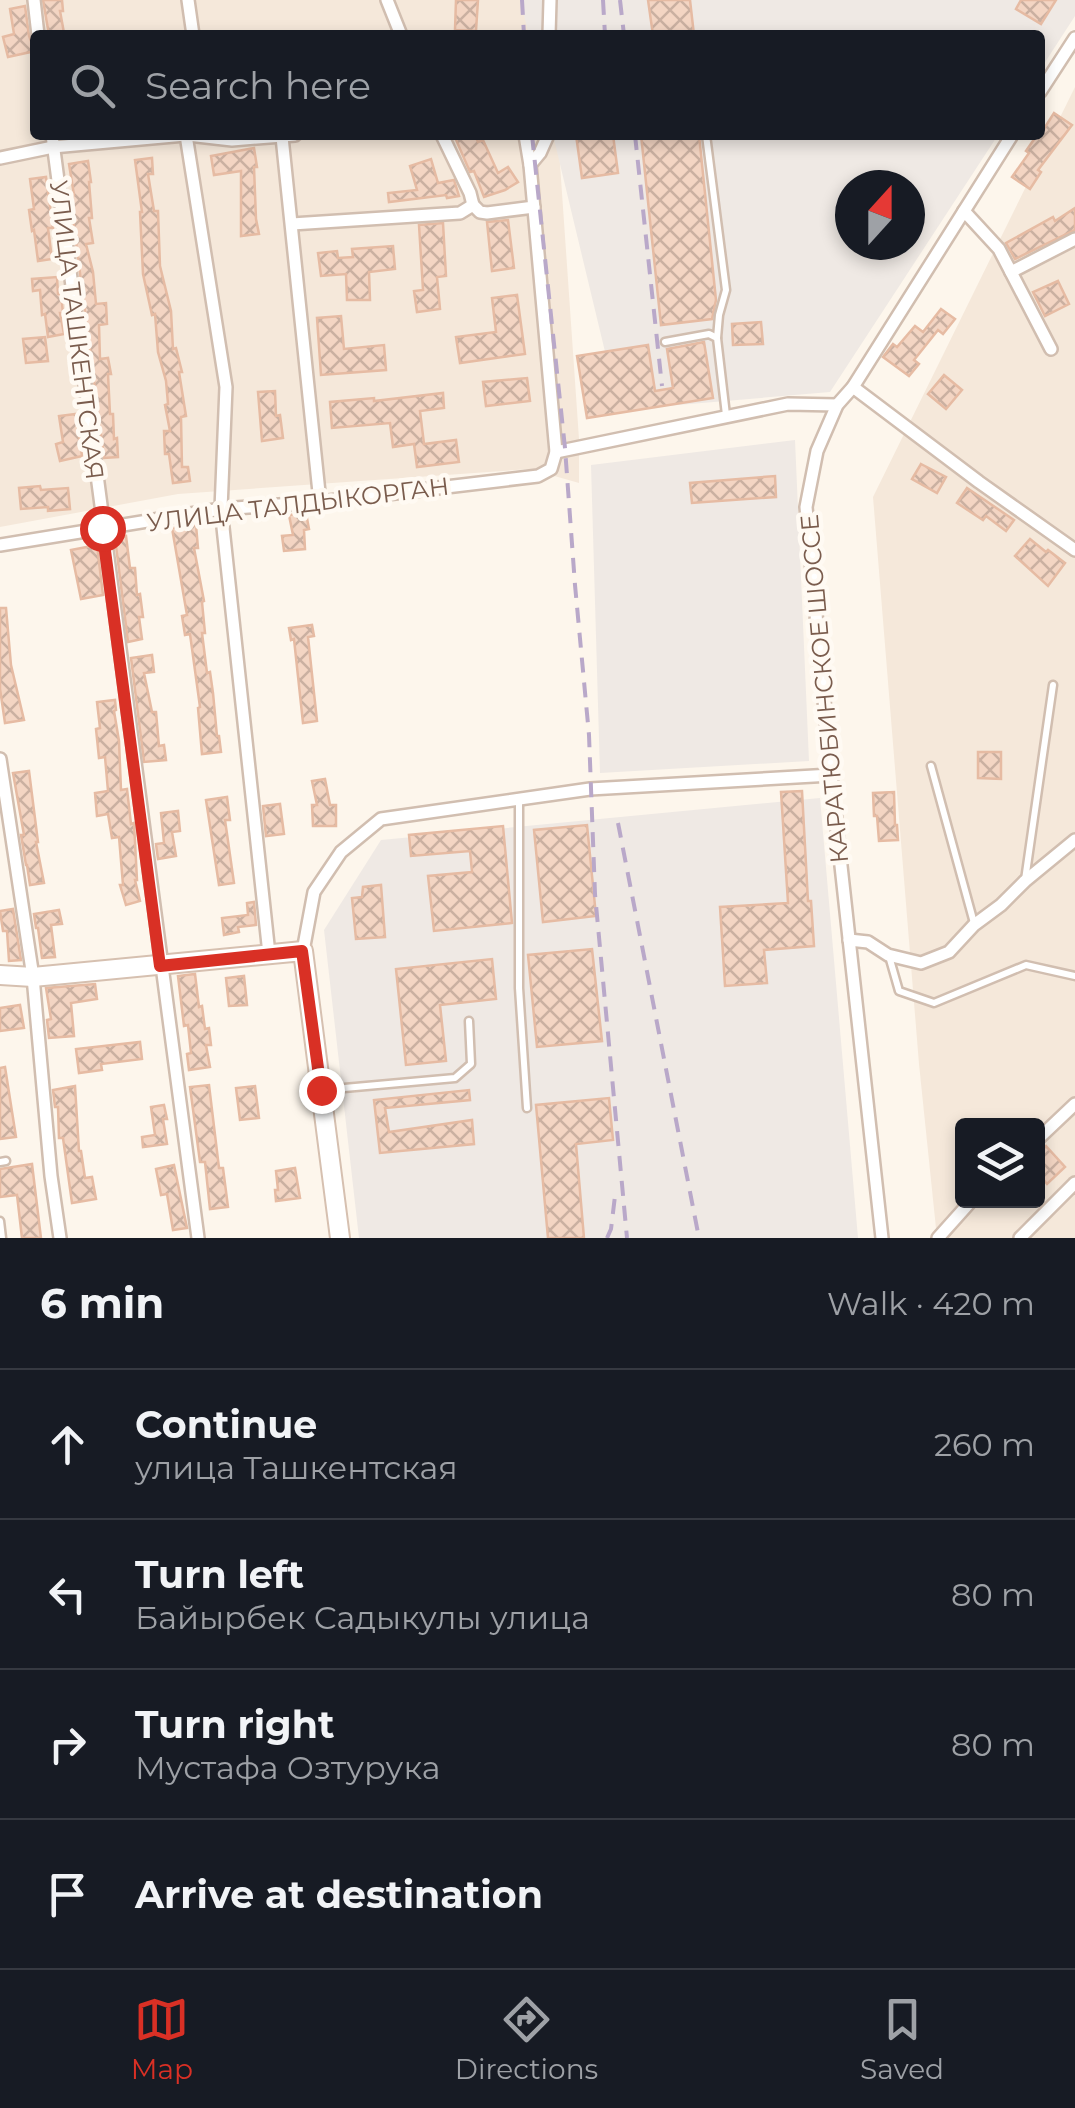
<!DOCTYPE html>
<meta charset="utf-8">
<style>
body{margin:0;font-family:Montserrat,sans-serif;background:#242831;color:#f1f3f6}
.controls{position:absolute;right:30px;bottom:30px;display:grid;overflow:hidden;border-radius:10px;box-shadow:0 5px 15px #0003}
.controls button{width:90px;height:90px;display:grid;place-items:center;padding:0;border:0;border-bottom:2px solid #363941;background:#171b24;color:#f1f3f6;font:50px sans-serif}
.compass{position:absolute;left:835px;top:170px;width:90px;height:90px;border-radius:50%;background:#171b24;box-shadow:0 5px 15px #0003;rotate:21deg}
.stop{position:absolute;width:30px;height:30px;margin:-22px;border:8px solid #d93025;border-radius:50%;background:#fff}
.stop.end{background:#d93025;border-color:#fff;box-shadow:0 2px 10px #0008}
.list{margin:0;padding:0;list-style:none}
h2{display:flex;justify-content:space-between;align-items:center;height:130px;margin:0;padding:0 40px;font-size:42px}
h2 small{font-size:32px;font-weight:400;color:#9ea1a6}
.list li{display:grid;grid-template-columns:65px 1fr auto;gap:30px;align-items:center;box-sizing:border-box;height:150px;padding:0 40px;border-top:2px solid #363941}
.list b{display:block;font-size:38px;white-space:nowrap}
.list p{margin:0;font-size:32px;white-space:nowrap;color:#9ea1a6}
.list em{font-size:32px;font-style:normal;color:#9ea1a6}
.icon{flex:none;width:55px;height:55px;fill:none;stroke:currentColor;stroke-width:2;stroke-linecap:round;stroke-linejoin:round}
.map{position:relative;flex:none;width:1075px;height:1238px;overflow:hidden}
.search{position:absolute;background:#171b24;box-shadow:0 5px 15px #0003;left:30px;right:30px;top:30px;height:110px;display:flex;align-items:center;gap:25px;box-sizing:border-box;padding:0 35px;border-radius:10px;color:#9ea1a6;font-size:38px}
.sheet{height:730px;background:#171b24}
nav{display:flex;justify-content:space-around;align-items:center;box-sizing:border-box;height:140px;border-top:2px solid #363941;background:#171b24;font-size:28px;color:#9ea1a6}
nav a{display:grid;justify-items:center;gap:5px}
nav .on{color:#d93025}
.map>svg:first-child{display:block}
</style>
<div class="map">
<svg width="1075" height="1238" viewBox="0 0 1075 1238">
<defs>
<pattern id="building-cross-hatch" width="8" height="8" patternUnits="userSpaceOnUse" patternTransform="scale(2.5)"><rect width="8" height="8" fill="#f3d5c3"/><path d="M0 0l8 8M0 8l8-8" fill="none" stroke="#cab0a1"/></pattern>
</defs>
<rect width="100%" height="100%" fill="#fdf6ec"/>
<!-- residential -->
<g fill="#f5e8da" fill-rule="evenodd">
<polygon points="0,0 549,0 551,35 35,35 35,135 558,135 579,439 579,483 530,469 178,494 0,527"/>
<path d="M1075 87V1238H937L919 1064 873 497ZM962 1126H1038V1200H962Z"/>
</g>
<!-- industrial -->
<g fill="#efe9e4" fill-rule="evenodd">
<polygon points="520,0 1075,0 1075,16 1040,70 1040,35 529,35"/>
<path d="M553 135H998L830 392 619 410ZM850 185H910V245H850Z"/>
<polygon points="795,440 809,761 600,773 591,465"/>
<polygon points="820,798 858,1238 359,1238 324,930 381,840"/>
</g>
<!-- building -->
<g fill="url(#building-cross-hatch)" stroke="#e6bba3" stroke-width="2.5">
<polygon points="43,0 62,0 63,11 60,11 64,33 49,35"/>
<polygon points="456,0 478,0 476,31 455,30"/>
<polygon points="648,0 690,0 694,35 653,35"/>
<polygon points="1021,0 1056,0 1041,24 1016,9"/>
<polygon points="25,6 29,36 35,51 8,57 3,37 14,34 10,9"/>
<polygon points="1054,113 1072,125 1038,170 1041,172 1030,189 1012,177 1029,153 1026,151 1037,135 1040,135"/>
<polygon points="454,135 475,135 478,142 483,140 498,173 508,167 518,182 505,190 484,197 474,171 470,172"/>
<polygon points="576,135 613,135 618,173 582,178"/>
<polygon points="641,135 699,135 716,300 712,319 661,325"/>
<polygon points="254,148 257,167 254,167 256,219 259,234 241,236 241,171 214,175 211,156"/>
<polygon points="152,158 153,174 148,174 154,211 158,211 160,266 171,311 173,349 176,348 182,372 179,372 186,416 181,417 182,467 188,467 190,481 173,483 169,454 165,454 164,431 170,431 165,405 168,404 166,381 158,352 155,314 152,315 143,274 140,212 142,212 135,160"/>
<polygon points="431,159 438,183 454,180 459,196 447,198 446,195 389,202 388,193 417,190 410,166"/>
<polygon points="88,161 91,182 89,182 92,218 89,218 93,243 86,244 93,272 96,304 106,303 107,324 99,325 100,359 108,358 111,374 108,374 110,414 113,414 114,439 117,438 118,457 104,458 70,196 74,195 69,164"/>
<polygon points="46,177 53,228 48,228 52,259 38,261 34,230 32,231 29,210 34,209 30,179"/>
<polygon points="1075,208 1075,230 1015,259 1006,243 1053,217 1055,221"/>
<polygon points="508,220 514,268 492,271 487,222"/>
<polygon points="443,223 446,276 437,277 440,309 417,312 414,291 423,290 419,225"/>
<polygon points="393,246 395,269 369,272 370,300 347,300 346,274 321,276 318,253 337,251 338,258 353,257 352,249"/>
<polygon points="57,277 58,294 61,294 63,313 60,313 64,334 48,337 45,314 42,315 40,290 33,291 32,279"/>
<polygon points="1058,281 1069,304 1045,316 1033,292"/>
<polygon points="517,295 525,354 460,363 456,337 496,332 492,298"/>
<polygon points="941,309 955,319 943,334 938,330 914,360 919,364 909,376 883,357 893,344 897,347 915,326 923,332"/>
<polygon points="341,316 344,349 384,345 386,370 321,375 317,318"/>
<polygon points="761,322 763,344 733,345 732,324"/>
<polygon points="45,337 48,361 26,363 23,339"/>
<polygon points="704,342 713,398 587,418 577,356 648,345 655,391 673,388 667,349"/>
<polygon points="944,375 962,390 946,409 928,394"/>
<polygon points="527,378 530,401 486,406 483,382"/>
<polygon points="275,391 276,416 280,415 283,438 262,441 258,392"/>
<polygon points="443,393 444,408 420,411 424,444 456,440 459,462 417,467 414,444 393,447 390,423 332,428 330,402 374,398 374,401"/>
<polygon points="76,414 82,456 60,461 56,444 63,442 59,416"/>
<polygon points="921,464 946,477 937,493 912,479"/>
<polygon points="775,476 776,497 692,503 690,483"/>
<polygon points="40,486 41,490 68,488 70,509 48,511 48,507 21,509 19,488"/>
<polygon points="967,488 1014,520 1006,531 986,516 983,520 957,503"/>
<polygon points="306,513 309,529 304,530 305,549 284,551 282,536 293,535 289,515"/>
<polygon points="196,525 198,548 194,548 204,601 202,602 205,633 202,633 207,673 210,672 213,693 217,736 219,736 221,752 202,754 198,708 200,707 190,634 185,635 182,616 187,615 172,528"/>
<polygon points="126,536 130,568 135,568 137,595 140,594 143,617 139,617 142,639 128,642 115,538"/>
<polygon points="1030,539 1046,552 1048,550 1065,563 1048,586 1015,556"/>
<polygon points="97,545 103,595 81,599 71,550"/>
<polygon points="0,608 6,608 11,665 24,720 5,723 0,689"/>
<polygon points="312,625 314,636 308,637 317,721 303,723 294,639 291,640 289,628"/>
<polygon points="152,655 154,672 144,673 152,712 156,712 159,746 164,745 166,760 144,762 131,658"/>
<polygon points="115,700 116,710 114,711 119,741 121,790 127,789 131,824 134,823 137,880 135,880 140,901 126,905 120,885 123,885 119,837 112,838 108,814 97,816 95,793 108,791 105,757 99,758 96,729 100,728 97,702"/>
<polygon points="978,752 1001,752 1001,779 978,778"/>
<polygon points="29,771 38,842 36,842 44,883 30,885 27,865 26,865 21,835 24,835 13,773"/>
<polygon points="325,779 330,805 336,805 336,826 313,826 312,805 317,805 312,781"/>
<polygon points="802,791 808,901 811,901 814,946 764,950 767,983 725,986 720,907 788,903 781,792"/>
<polygon points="894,792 895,825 897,825 898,840 879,841 877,816 874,816 873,793"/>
<polygon points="227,797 230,820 225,820 234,883 219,885 206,800"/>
<polygon points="280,804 284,834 266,836 263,806"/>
<polygon points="178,811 180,831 172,832 176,856 158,859 156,844 164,843 161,813"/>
<polygon points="587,825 596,916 543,922 534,830"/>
<polygon points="503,826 512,923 434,931 428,876 472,872 470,851 411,856 409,835"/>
<polygon points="381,885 385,937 356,939 352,898 362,897 363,887"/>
<polygon points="254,902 256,925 238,927 239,932 224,935 222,918 248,915 247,903"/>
<polygon points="13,909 21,960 9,961 7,931 3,931 0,911"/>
<polygon points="59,910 62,924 51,925 55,957 42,958 38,928 36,928 34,914"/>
<polygon points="592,949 602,1041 537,1047 528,955"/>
<polygon points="492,959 496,999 440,1005 446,1061 406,1065 396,969"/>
<polygon points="195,974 199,1007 202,1006 205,1029 209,1028 211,1045 206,1045 210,1067 189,1070 187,1054 191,1053 188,1025 184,1026 178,976"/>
<polygon points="244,976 247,1005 229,1006 226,978"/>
<polygon points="95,984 97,999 71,1003 74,1036 49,1038 47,1020 51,1019 46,988"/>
<polygon points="20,1005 24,1028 0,1031 0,1008"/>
<polygon points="140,1042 142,1059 101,1064 102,1070 79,1073 76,1049"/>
<polygon points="5,1067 16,1137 0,1139 0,1068"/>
<polygon points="209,1085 219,1168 223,1168 228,1207 210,1209 205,1162 200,1162 190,1087"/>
<polygon points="75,1086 79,1151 81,1151 85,1178 92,1177 96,1199 72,1203 63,1138 59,1138 58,1107 55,1107 53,1090"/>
<polygon points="255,1086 259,1118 240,1120 236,1088"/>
<polygon points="469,1090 470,1100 385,1108 389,1132 472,1120 474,1144 380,1153 374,1100"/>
<polygon points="609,1098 613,1140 576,1144 584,1238 548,1238 536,1105"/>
<polygon points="164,1105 167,1119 163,1119 167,1144 143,1147 142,1137 155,1135 151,1107"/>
<polygon points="1046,1146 1065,1167 1047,1184 1038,1173 1038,1154"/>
<polygon points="32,1164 41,1238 22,1238 17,1195 0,1197 0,1169"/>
<polygon points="174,1165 187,1228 173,1230 167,1194 161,1195 156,1169"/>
<polygon points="295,1168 300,1198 276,1201 275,1190 278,1190 276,1171"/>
</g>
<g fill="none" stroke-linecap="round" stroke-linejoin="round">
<!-- lane casing -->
<g stroke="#d1beb0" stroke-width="11">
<g id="lane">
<polyline points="706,135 726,290 719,315 717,338"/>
<polyline points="665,342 709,334 717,338 726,415"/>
<polyline points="931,766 974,923"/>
<polyline points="519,800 519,988 527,1108"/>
<polyline points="1025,880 1053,685"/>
<polyline points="889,956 899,991 934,1003 1026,965 1075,976"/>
<polyline points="322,1090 455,1078 471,1064 469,1021"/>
<polyline points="0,1162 6,1161"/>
<polyline points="0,1221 2,1238"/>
</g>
</g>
<!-- street casing -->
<g stroke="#d1beb0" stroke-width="16">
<g id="street">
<polyline points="34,0 38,35"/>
<polyline points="188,0 193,35"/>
<polyline points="387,0 401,35"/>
<polyline points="549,35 550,0"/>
<polyline points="1040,92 1075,38"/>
<polyline points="52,135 198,1238"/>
<polyline points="186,135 226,387 221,509 269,954"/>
<polyline points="188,135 232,140 295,135"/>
<polyline points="442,135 470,193 473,205"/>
<polyline points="282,137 320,502"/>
<polyline points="0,158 53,147 185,135"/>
<polyline points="530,165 540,153 548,135"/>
<polyline points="473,205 480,212 487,213 534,207"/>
<polyline points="964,211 999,249 1051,349"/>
<polyline points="292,224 460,213 473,205"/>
<polyline points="1011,272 1075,239"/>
<polyline points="853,387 979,482 1075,550"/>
<polyline points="556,452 788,404 837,405"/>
<polyline points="0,545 221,509 320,502 538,476 551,469 556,452 530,165 525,135"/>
<polyline points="0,759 33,977 51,1176 60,1238"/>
<polyline points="849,940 868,942 888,955 921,963 949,952 974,925 1001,905 1025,881 1075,840"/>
<polyline points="303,951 314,892 341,852 381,819 590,789 831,775"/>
<polyline points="1038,1139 1075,1104"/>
<polyline points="882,1238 831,775 806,507 817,451 837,405 853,387 1012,135"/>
<polyline points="938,1238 972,1200"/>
<polyline points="1020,1238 1075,1183"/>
</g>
</g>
<!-- secondary casing -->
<g stroke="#d6c0b0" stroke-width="22">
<polyline id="secondary" points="0,975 33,977 303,951 340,1238"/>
</g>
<!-- lane -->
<use href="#lane" stroke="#fff" stroke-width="6"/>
<!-- street -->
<use href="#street" stroke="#fff" stroke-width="11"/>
<!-- secondary -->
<use href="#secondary" stroke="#fff" stroke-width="18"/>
<!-- rail -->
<g stroke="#b9a8c9" stroke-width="4" stroke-dasharray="15 10" stroke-linecap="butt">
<polyline points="522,0 524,35"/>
<polyline points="603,0 605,35"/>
<polyline points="620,0 624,35"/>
<polyline points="532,135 565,448 575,585 589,735 595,894 627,1238"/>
<polyline points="635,135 662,386"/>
<polyline points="618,823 699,1238"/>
<polyline points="607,1238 611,1229 615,1196"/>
</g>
</g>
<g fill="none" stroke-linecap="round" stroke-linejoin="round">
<!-- route -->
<polyline stroke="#d93025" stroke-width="12" points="102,528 160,966 302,951 321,1090"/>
</g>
<g text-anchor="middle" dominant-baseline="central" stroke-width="9" stroke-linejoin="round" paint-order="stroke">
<!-- street labels -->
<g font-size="25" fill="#7a5c4d" stroke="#fffaf3">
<text transform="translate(77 330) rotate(83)">УЛИЦА ТАШКЕНТСКАЯ</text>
<text transform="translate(298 504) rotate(-7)">УЛИЦА ТАЛДЫКОРГАН</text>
<text transform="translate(824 689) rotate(-95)">КАРАТЮБИНСКОЕ ШОССЕ</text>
</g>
</g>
</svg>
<div class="controls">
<button><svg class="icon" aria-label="layers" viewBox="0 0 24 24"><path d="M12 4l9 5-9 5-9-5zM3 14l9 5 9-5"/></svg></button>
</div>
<svg class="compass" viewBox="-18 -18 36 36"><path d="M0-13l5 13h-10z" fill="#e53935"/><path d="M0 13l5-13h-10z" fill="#9ea1a6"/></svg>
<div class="stop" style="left:102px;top:528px"></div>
<div class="stop end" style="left:321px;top:1090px"></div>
<div class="search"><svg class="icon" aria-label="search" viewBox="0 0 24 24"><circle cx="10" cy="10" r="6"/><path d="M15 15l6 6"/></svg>Search here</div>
</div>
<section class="sheet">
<h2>6 min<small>Walk · 420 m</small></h2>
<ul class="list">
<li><svg class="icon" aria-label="ahead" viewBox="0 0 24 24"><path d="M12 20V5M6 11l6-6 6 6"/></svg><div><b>Continue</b><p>улица Ташкентская</p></div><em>260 m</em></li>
<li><svg class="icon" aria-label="left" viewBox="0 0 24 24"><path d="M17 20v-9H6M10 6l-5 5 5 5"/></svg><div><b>Turn left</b><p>Байырбек Садыкулы улица</p></div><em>80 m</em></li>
<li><svg class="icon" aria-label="right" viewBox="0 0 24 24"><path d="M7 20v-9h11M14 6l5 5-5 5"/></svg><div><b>Turn right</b><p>Мустафа Озтурука</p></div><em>80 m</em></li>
<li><svg class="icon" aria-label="arrive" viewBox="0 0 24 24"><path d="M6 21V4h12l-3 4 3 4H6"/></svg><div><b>Arrive at destination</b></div></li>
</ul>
</section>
<nav>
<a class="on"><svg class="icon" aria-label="map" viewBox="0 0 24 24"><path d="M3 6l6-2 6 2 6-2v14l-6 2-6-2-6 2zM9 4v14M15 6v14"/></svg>Map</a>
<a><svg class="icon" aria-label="directions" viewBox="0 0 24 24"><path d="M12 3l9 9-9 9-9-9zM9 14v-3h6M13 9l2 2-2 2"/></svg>Directions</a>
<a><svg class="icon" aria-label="saved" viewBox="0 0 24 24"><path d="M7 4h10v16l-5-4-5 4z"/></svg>Saved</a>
</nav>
